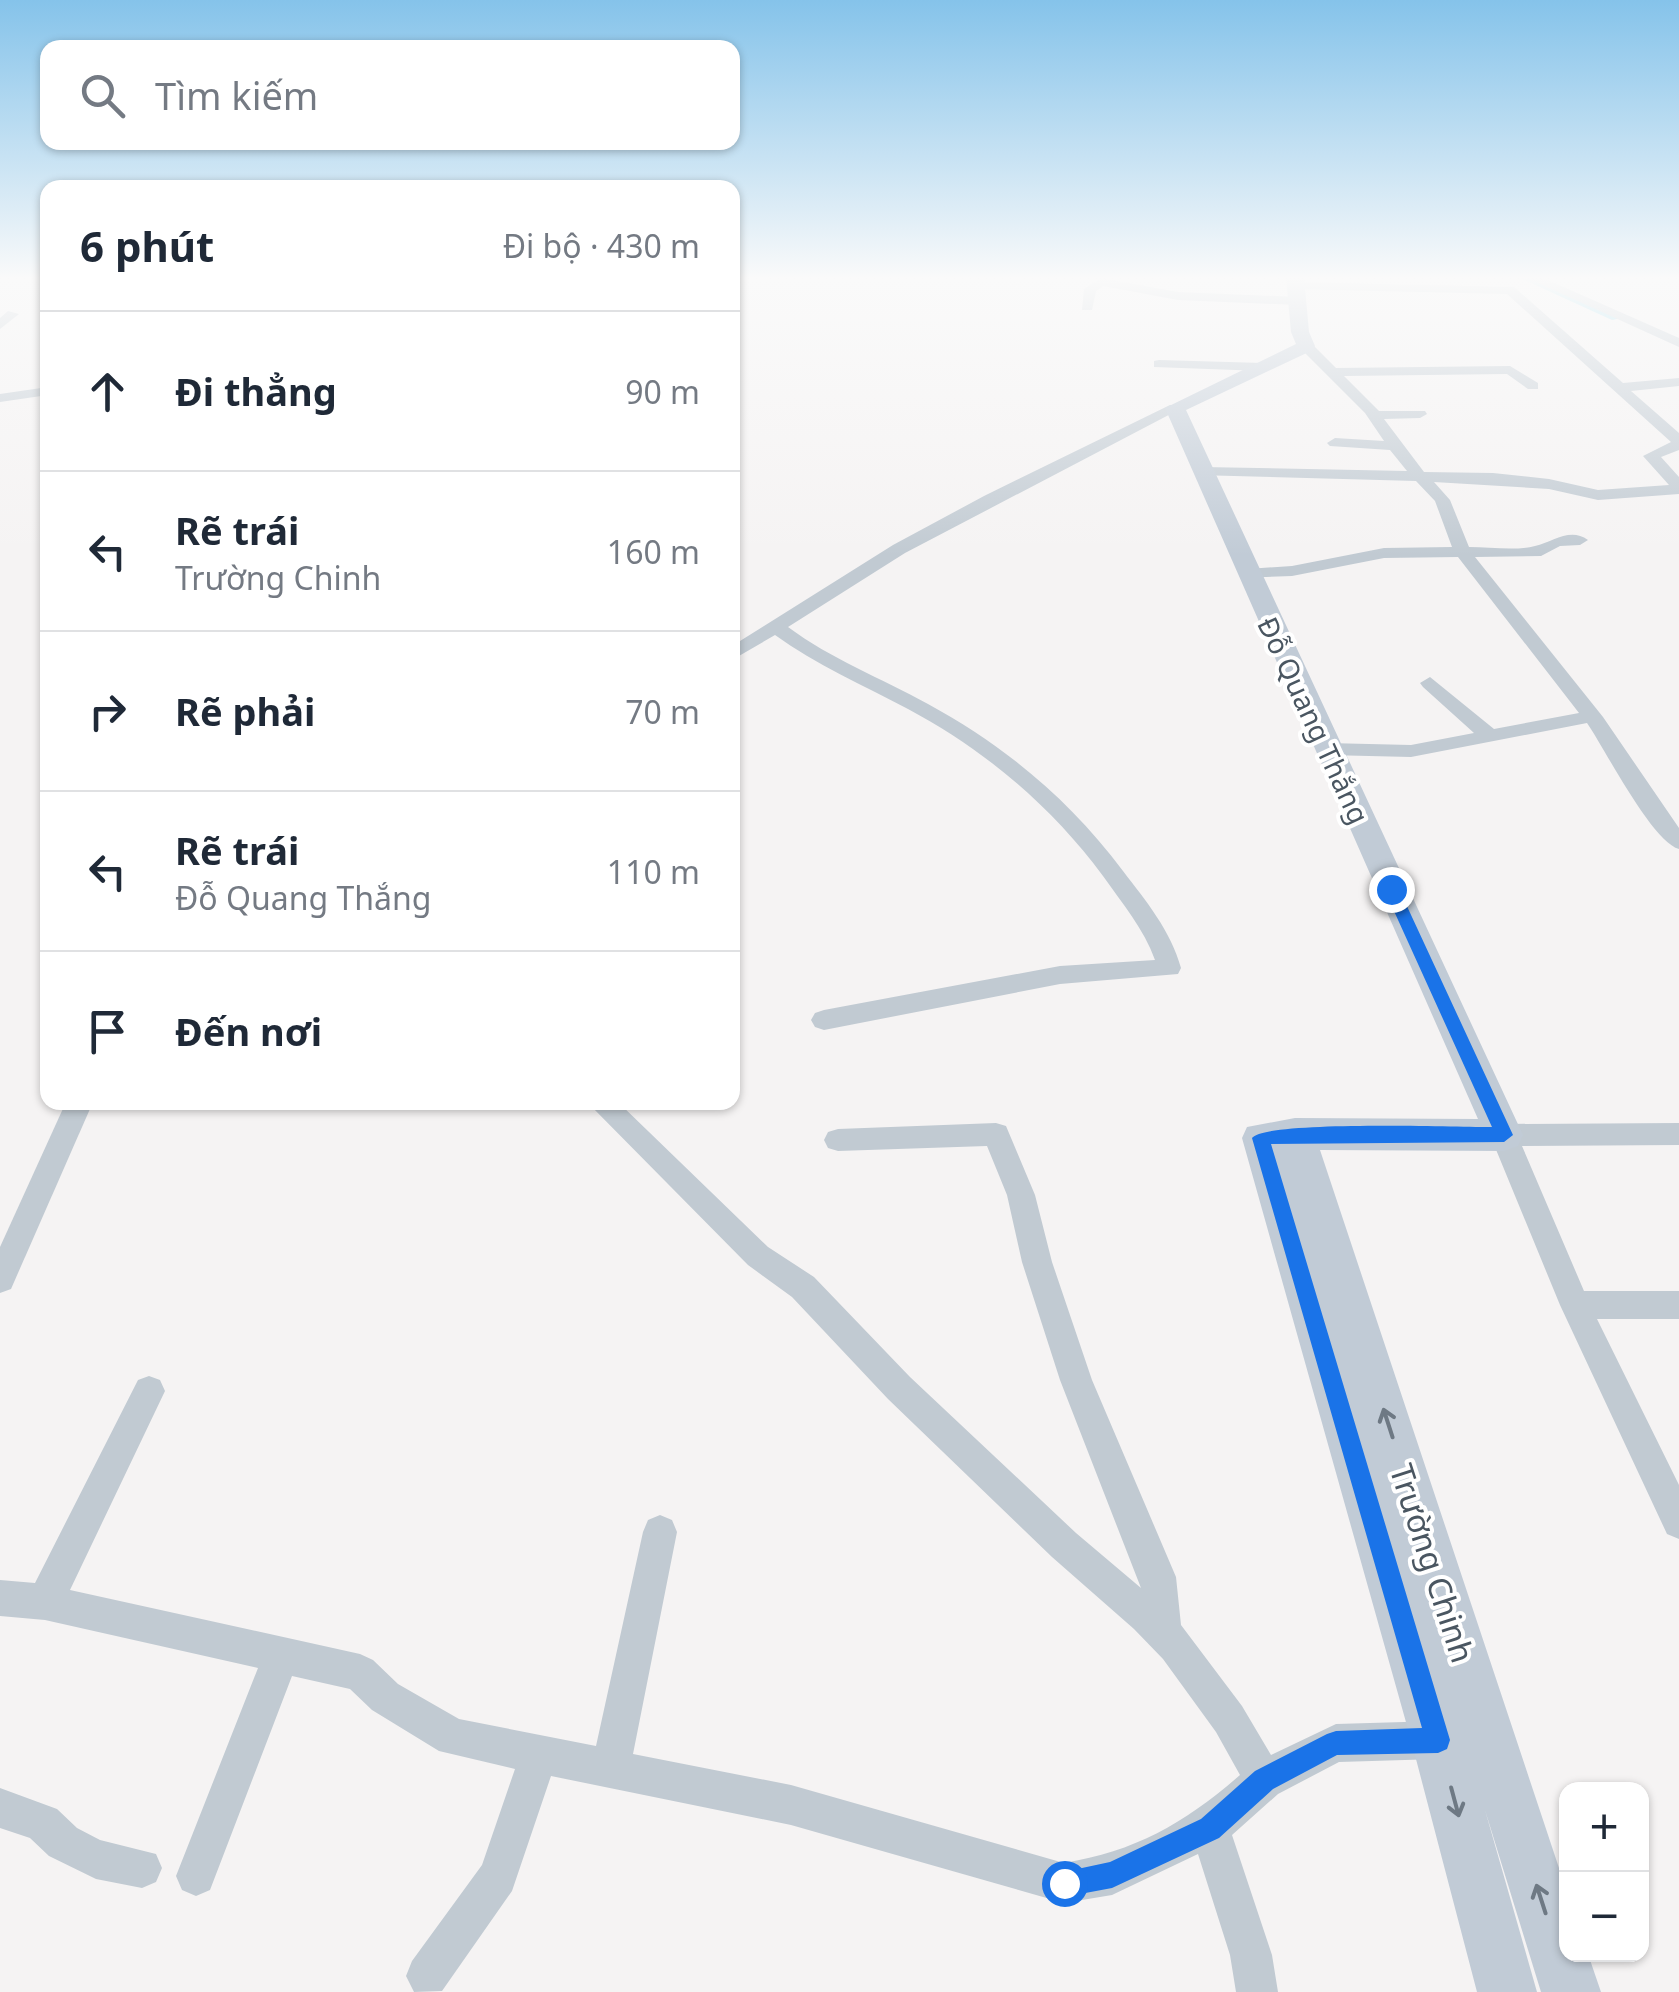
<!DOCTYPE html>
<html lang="vi">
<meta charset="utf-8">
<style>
body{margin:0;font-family:"Noto Sans",sans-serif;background:#f6f6f7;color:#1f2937}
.controls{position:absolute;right:30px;bottom:30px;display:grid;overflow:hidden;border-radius:20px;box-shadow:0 2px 8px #0004}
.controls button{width:90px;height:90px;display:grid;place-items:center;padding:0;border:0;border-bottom:2px solid #e0e1e3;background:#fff;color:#1f2937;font:50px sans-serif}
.stop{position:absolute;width:30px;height:30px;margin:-22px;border:8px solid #1a73e8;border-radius:50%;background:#fff}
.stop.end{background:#1a73e8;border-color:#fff;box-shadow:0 2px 10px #0008}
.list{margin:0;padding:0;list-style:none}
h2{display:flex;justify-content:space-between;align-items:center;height:130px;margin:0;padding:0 40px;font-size:42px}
h2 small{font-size:32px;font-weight:400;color:#747a83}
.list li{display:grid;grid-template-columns:65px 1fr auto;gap:30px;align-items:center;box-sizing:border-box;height:160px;padding:0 40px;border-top:2px solid #e0e1e3}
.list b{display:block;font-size:38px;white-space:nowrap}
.list p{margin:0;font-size:32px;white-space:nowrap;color:#747a83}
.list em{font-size:32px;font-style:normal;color:#747a83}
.icon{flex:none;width:55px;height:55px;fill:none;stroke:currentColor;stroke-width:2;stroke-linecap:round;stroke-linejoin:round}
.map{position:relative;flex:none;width:1679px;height:1992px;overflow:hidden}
.search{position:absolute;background:#fff;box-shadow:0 2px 8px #0004;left:40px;top:40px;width:700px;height:110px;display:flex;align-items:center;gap:25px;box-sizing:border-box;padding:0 35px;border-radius:20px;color:#747a83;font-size:38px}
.panel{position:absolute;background:#fff;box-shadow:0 2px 8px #0004;left:40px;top:180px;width:700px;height:930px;border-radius:20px}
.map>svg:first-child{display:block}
</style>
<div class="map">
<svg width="1679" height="1992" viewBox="0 0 1679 1992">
<rect width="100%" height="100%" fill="#f5f3f3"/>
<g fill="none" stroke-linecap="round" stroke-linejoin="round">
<!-- canal -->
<polygon fill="#90daee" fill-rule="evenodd" points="1518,277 1532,277 1622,318 1612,320"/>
<!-- street -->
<g fill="#c1cad2" fill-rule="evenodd">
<polygon points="1525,277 1541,277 1679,338 1679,347"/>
<polygon points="1101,278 1178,292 1298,297 1304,301 1298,305 1178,300 1103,286 1096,291 1092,310 1082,310 1084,289"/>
<path d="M1296 282 1514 287 1623 383 1679 378V386L1631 391 1679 433V450L1661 457 1679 477V494L1598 500 1549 489 1434 482 1450 500 1469 547C1490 547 1516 551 1535 546 1553 542 1570 527 1588 540L1580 545 1560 546 1541 556 1475 557 1603 717 1679 828V849C1652 842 1605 749 1587 723L1411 757 1327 755 1317 749 1327 743 1411 745 1474 733 1423 687 1420 683 1430 677 1494 729 1579 713 1458 557 1384 558 1292 576 1241 578V570L1247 569 1292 566 1384 548 1452 547 1435 501 1416 481 1196 475V469L1202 467 1407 471 1390 450 1330 446 1327 443 1335 438 1384 441 1365 413 1301 349V343H1311L1336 368 1510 366 1538 383V389H1528L1507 374 1344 376 1379 411H1425L1427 414 1420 418 1384 419 1424 472 1493 473 1549 479 1598 490 1669 485 1643 456 1671 442 1507 294 1292 289Z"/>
<polygon points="8,311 19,314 0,329 0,318"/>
<polygon points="1159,360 1263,363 1270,367 1263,371 1154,367 1154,361"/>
<polygon points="48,387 48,395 0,402 0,394"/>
<path d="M1170 405 1182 408 905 553 788 627C831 659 881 678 928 704 1005 746 1070 800 1123 871 1146 901 1171 931 1181 968L1178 974 1060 984 824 1030 815 1027 811 1020 815 1013 824 1010 1060 966 1155 960C1144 929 1122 903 1103 876 1051 806 985 750 908 709 863 685 816 665 775 635L732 660V646L893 545 984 496Z"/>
<polygon points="66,1102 93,1102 11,1289 0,1293 0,1247"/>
<path d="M587 1102H618L768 1247 814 1277 910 1377 1076 1533 1141 1588 1060 1380 1022 1262 1007 1195 987 1146 838 1151 828 1148 824 1140 828 1132 838 1129 996 1123 1006 1126 1035 1195 1052 1262 1092 1380 1176 1577 1181 1625 1242 1706 1271 1755 1336 1724 1438 1721 1452 1726 1457 1740 1452 1754 1438 1759 1339 1762 1278 1794 1232 1835 1272 1955 1278 1992H1236L1230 1955 1198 1854 1112 1895 1064 1903 791 1825 551 1776 512 1891 442 1991 414 1992 406 1976 412 1961 482 1865 515 1769 439 1751 372 1710 350 1689 292 1676 210 1890 196 1896 182 1890 176 1876 258 1668 45 1620 0 1616V1580L35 1583 138 1380 149 1376 160 1380 165 1391 70 1590 360 1654 373 1660 398 1684 459 1719 596 1746 643 1532 648 1520 660 1515 672 1520 677 1532 633 1754 791 1785 1064 1863C1136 1851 1185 1823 1240 1775L1216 1732 1163 1659 1134 1629 1052 1557 888 1399 792 1297 748 1265Z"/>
<polygon points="1679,1123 1679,1145 1522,1146 1584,1291 1679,1291 1679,1319 1597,1319 1679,1485 1679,1539 1667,1534 1560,1305 1490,1135 1494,1127 1504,1124"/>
<polygon points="0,1788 57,1809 77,1828 100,1840 156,1854 162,1868 156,1882 142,1888 96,1879 49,1856 30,1838 0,1828"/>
</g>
<!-- secondary -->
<polygon fill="#c1cbd6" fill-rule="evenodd" points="1286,277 1304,277 1309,332 1315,346 1313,350 1186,410 1523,1135 1518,1146 1504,1151 1320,1150 1566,1889 1566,1954 1588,1954 1601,1992 1541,1992 1485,1810 1537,1992 1477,1992 1411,1740 1242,1138 1247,1127 1295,1118 1478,1119 1165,408 1296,344 1291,332"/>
</g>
<!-- one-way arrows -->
<defs><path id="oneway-shaft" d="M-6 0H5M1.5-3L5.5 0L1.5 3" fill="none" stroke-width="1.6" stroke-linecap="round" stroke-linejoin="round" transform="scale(2.5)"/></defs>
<g stroke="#6e7984">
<use href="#oneway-shaft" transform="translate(1388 1423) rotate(-108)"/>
<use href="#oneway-shaft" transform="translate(1455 1802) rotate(75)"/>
<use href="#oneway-shaft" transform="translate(1541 1899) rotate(-108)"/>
</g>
<!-- sky -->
<linearGradient id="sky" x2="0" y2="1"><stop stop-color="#85c3ea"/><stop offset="0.5" stop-color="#fafafa"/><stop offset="1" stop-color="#fafafa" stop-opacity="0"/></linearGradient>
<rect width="1679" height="556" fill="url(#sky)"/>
<!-- route -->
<path fill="#1a73e8" d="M1391 884 1399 889 1513 1135 1504 1142 1271 1144 1450 1740 1447 1749 1438 1753 1337 1755 1273 1789 1219 1838 1112 1888 1064 1897 1054 1893 1050 1883 1054 1874 1110 1862 1201 1819 1255 1771 1327 1734 1336 1731 1422 1728 1252 1138C1266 1120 1457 1127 1492 1127L1384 889Z"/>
<g text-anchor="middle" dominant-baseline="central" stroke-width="8" stroke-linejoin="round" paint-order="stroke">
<!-- street labels -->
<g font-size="28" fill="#4a5661" stroke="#fff">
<text transform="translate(1314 720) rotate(65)">Đỗ Quang Thắng</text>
</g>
<!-- near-street labels -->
<g font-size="32" fill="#4a5661" stroke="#fff">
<text transform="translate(1433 1563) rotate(72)">Trường Chinh</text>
</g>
</g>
</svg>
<div class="controls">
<button>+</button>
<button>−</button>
</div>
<div class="stop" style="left:1064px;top:1883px"></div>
<div class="stop end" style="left:1391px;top:889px"></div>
<div class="search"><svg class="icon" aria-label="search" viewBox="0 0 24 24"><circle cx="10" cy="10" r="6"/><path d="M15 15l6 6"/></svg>Tìm kiếm</div>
<section class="panel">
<h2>6 phút<small>Đi bộ · 430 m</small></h2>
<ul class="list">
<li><svg class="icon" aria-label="ahead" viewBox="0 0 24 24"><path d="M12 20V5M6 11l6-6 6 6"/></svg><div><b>Đi thẳng</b></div><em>90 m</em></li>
<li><svg class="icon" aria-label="left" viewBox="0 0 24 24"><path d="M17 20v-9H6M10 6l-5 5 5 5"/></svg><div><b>Rẽ trái</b><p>Trường Chinh</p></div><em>160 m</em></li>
<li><svg class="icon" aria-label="right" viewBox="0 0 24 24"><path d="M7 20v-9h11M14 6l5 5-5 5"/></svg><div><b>Rẽ phải</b></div><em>70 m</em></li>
<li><svg class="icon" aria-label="left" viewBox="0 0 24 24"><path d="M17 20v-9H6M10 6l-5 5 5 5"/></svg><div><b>Rẽ trái</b><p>Đỗ Quang Thắng</p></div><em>110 m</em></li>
<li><svg class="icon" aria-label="arrive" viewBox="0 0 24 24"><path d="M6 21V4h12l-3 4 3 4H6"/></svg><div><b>Đến nơi</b></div></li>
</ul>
</section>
</div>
